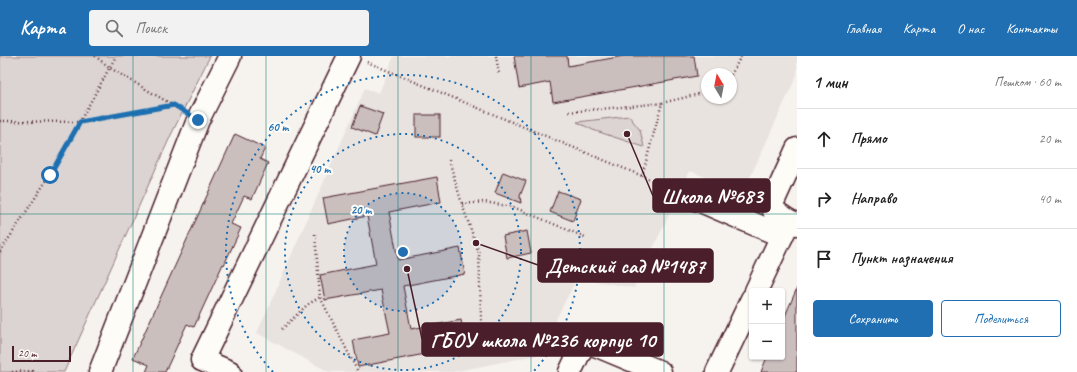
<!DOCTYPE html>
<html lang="ru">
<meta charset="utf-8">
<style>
body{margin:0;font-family:Caveat,sans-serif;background:#f2f2f2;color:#222}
.controls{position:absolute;right:12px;bottom:12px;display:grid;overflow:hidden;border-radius:4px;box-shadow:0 1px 3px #0004}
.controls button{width:36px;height:36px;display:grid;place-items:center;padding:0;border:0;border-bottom:1px solid #e0e0e0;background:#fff;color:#222;font:20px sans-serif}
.compass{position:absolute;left:701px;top:12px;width:36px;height:36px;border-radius:50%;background:#fff;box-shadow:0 1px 3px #0004;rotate:350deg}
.scale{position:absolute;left:12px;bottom:10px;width:59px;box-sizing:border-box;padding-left:4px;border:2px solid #4a1f2b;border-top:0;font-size:11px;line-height:14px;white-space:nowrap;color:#4a1f2b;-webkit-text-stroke:3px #fdfcf7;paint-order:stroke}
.stop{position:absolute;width:12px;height:12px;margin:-9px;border:3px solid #1f6fb2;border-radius:50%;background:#fff}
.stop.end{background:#1f6fb2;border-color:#fff;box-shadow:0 1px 4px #0008}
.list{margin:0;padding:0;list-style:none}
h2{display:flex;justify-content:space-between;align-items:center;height:52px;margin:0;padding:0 16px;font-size:17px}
h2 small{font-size:13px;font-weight:400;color:#767676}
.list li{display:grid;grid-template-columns:26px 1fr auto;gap:12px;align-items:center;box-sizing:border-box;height:60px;padding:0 16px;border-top:1px solid #e0e0e0}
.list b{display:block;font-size:15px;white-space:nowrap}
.list em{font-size:13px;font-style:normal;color:#767676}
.actions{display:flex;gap:8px;padding:12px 16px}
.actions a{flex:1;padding:9px 0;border:1px solid #1f6fb2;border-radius:4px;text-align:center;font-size:14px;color:#1f6fb2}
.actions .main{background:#1f6fb2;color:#fff}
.icon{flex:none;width:22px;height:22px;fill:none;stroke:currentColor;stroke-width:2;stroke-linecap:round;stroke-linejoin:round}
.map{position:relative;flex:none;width:797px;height:316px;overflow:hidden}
header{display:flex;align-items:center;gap:24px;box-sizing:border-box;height:56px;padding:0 20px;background:#1f6fb2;color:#fff}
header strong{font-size:19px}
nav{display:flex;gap:22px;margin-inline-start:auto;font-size:14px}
.search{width:280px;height:36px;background:#f2f2f2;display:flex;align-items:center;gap:10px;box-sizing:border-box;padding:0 14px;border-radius:4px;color:#767676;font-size:15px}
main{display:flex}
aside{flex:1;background:#fff}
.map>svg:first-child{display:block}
</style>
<header>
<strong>Карта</strong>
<div class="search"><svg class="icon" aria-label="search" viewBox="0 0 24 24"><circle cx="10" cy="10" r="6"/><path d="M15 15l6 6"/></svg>Поиск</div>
<nav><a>Главная</a><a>Карта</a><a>О нас</a><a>Контакты</a></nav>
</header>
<main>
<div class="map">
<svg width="797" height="316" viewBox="0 0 797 316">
<rect width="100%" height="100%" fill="#f6f3ef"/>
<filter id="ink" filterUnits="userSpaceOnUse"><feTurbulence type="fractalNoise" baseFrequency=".025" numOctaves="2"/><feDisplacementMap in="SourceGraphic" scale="8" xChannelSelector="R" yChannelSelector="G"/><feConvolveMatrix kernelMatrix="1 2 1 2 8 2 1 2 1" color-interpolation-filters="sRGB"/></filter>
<g filter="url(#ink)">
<!-- built -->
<path fill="#e9e3e0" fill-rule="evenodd" d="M394 0H797V19L743 137 690 115 634 232 577 222 538 299 453 316H329L257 277 365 32 379 37ZM707 18H731V42H707Z"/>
<!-- green -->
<g fill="#dcd4d2" stroke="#937a7e">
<polygon points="0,0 210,0 171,79 64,316 0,316"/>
<polygon points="629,60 640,74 644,91 593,74 577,66"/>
</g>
<!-- building -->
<g fill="#cbbfbe" stroke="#4a1f2b">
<polygon points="514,0 567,0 568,10 624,0 694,0 697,20 553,46 550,26 519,32"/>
<polygon points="360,50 383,58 375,80 352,71"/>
<rect x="416" y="59" width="24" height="22"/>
<polygon points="235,78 265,92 260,103 268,107 252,143 244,140 231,168 241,172 224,209 223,208 194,271 187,268 165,316 146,316 149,309 133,302"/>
<polygon points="503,116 526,125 520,140 521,147 495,137"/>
<polygon points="437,121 441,146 389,156 398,204 460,192 465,218 403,230 411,273 461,264 466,290 358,311 353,284 390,277 381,234 325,244 320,219 376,208 367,160 328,168 323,142"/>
<polygon points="558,135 581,143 573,165 550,156"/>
<polygon points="527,175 531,197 507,202 503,180"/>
<polygon points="797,232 797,316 761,316 767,301 782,301 782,267"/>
</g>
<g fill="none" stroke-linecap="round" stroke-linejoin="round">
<!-- minor casing -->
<g stroke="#4a1f2b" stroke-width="25">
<g id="minor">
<polyline points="682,137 782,180"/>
<polyline points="789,165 774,155 772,148 797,93"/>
<polyline points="756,235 789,165 797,168"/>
<polyline points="100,316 198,64 230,0"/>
<polyline points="230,316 202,304 349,0"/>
<polyline points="570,316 584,287 588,286 660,316"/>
<polyline points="717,316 752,243"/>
</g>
</g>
<!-- path -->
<g stroke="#4a1f2b" stroke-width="2.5" stroke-dasharray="1 3" stroke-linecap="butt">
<polyline points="95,0 110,12 181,54"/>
<polyline points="496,0 499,18"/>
<polyline points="367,6 664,129"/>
<polyline points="731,19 741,0"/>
<polyline points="569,56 662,47"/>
<polyline points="0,65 79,66 174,49"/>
<polyline points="449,104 462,148 479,197 482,290"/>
<polyline points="642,120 662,47 707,36"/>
<polyline points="462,148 484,146 513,151 585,181"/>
<polyline points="315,178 320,241 358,316"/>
<polyline points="0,196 50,119 116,0"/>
<polyline points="282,273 307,249 320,241"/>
<polyline points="12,316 32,315 34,316"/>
</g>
<!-- minor -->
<use href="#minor" stroke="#fdfcf7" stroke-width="22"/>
</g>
</g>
<g fill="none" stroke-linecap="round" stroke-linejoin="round" filter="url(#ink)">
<!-- route -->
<polyline stroke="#1f6fb2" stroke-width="5" points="50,119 80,66 174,49 198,64"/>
</g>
<!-- grid -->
<path fill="none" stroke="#0f766e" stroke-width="1" stroke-opacity="0.55" d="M133 0V316M266 0V316M398 0V316M531 0V316M664 0V316M0 158H797"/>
<!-- distance rings -->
<circle cx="403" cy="196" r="59" fill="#1f6fb2" fill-opacity=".12"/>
<g fill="none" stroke="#1f6fb2" stroke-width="2" stroke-dasharray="2 4">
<circle cx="403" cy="196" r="59"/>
<circle cx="403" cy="196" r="118"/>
<path d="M273 316A177 177 0 1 1 533 316"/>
</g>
<circle cx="403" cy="196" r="6" fill="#1f6fb2" stroke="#fdfcf7" stroke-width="2"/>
<g font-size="12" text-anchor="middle" font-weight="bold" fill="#1f6fb2" stroke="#fdfcf7" stroke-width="4" stroke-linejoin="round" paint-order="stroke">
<text x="278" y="75">60 m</text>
<text x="320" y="117">40 m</text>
<text x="361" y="158">20 m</text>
</g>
<!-- callouts -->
<path fill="none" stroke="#4a1f2b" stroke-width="1.5" d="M627 78L653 140M476 187L538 209M407 213L422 283"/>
<g fill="#4a1f2b" stroke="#fdfcf7" stroke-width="1.5">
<circle cx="627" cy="78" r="4"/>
<circle cx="476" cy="187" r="4"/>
<circle cx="407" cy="213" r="4"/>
</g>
<g fill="#4a1f2b" stroke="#4a1f2b" stroke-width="1.5">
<rect x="653" y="123" width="117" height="33" rx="4"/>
<rect x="538" y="193" width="175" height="33" rx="4"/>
<rect x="422" y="267" width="241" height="33" rx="4"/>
</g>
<g font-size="21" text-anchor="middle" font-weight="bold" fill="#fff">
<text x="712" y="147">Школа №683</text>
<text x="625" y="217">Детский сад №1487</text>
<text x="543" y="291">ГБОУ школа №236 корпус 10</text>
</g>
</svg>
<div class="controls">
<button>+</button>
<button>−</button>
</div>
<svg class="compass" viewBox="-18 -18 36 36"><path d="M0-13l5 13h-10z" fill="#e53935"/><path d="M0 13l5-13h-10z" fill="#767676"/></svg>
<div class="scale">20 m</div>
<div class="stop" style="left:50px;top:119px"></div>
<div class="stop end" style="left:198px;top:64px"></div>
</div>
<aside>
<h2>1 мин<small>Пешком · 60 m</small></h2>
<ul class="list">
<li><svg class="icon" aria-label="ahead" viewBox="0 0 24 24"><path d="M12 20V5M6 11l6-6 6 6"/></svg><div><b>Прямо</b></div><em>20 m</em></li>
<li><svg class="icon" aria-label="right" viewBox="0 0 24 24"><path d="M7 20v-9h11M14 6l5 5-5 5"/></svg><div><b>Направо</b></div><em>40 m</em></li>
<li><svg class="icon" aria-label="arrive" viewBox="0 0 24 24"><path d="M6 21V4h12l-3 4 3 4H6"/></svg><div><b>Пункт назначения</b></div></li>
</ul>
<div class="actions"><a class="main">Сохранить</a><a>Поделиться</a></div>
</aside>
</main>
